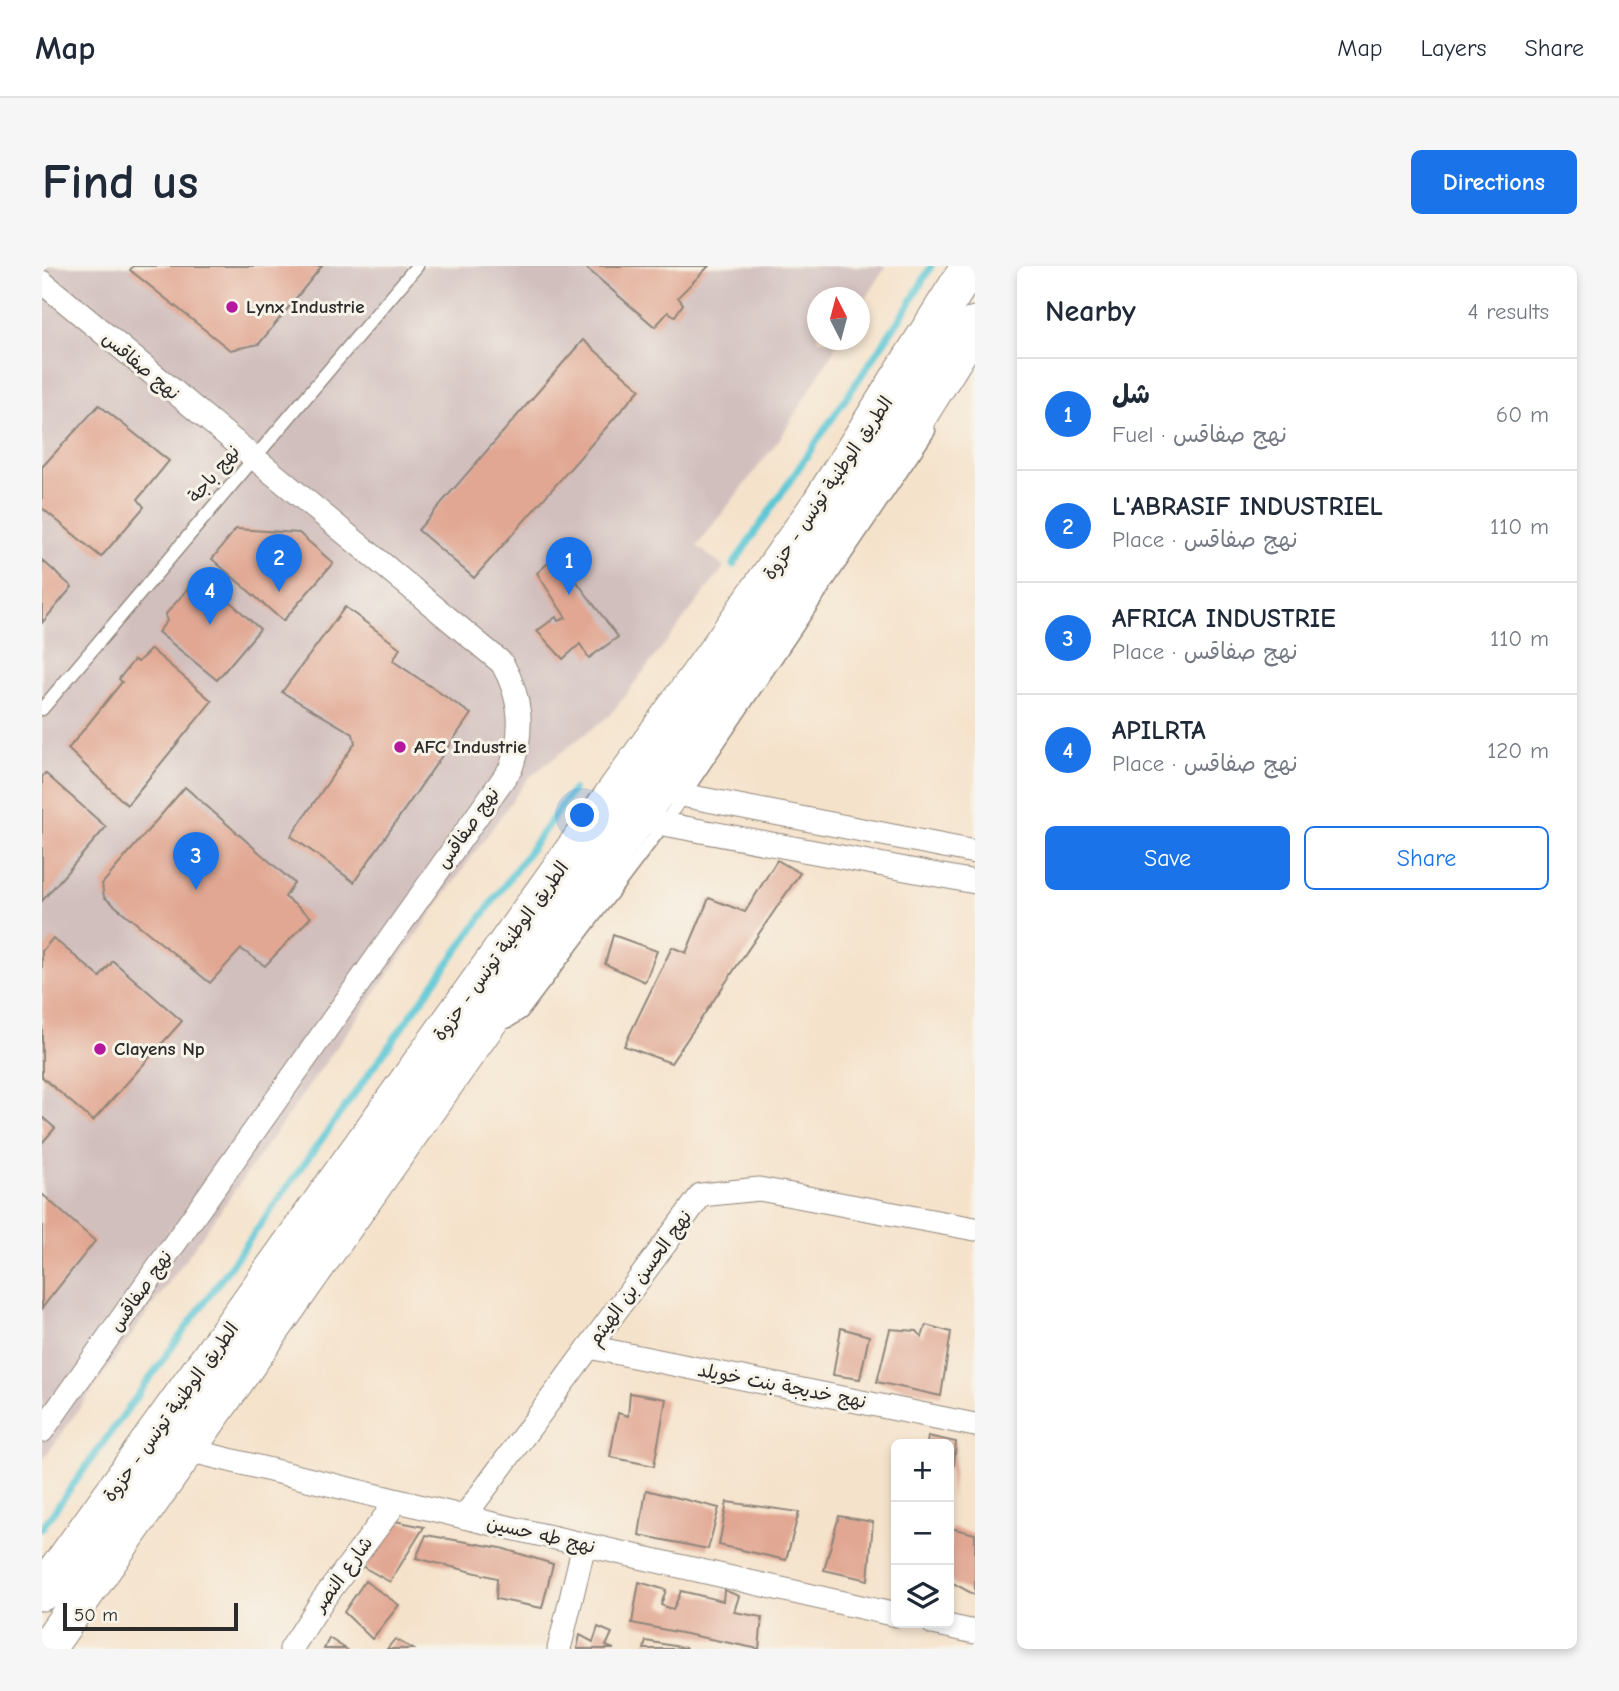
<!DOCTYPE html>
<meta charset="utf-8">
<style>
body{margin:0;font-family:"Comic Neue","Playpen Sans Arabic",sans-serif;background:#f6f6f7;color:#1f2937}
.controls{position:absolute;right:21px;bottom:21px;display:grid;overflow:hidden;border-radius:10px;box-shadow:0 4px 10px #0003}
.controls button{width:63px;height:63px;display:grid;place-items:center;padding:0;border:0;border-bottom:2px solid #e0e1e3;background:#fff;color:#1f2937;font:35px sans-serif}
.compass{position:absolute;left:765px;top:21px;width:63px;height:63px;border-radius:50%;background:#fff;box-shadow:0 4px 10px #0003;rotate:354deg}
.scale{position:absolute;left:21px;bottom:18px;width:175px;box-sizing:border-box;padding-left:7px;border:4px solid #2b2b2b;border-top:0;font-size:19px;line-height:24px;white-space:nowrap;color:#2b2b2b;-webkit-text-stroke:5px #f7f3e8;paint-order:stroke}
.you{position:absolute;left:541px;top:550px;width:24px;height:24px;margin:-18px;border:5px solid #fff;border-radius:50%;background:#1a73e8;box-shadow:0 0 0 10px #1a73e833}
.badge{display:grid;place-items:center;width:46px;height:46px;border-radius:50%;background:#1a73e8;color:#fff;font-size:23px;font-weight:700}
.pin{position:absolute;translate:-50% -58px;filter:drop-shadow(0 2px 4px #0008)}
.pin::after{content:'';position:absolute;top:37px;width:24px;height:21px;background:inherit;clip-path:polygon(0 0,100% 0,50% 100%)}
.list{margin:0;padding:0;list-style:none}
h2{display:flex;justify-content:space-between;align-items:center;height:91px;margin:0;padding:0 28px;font-size:30px}
h2 small{font-size:23px;font-weight:400;color:#747a83}
.list li{display:grid;grid-template-columns:46px 1fr auto;gap:21px;align-items:center;box-sizing:border-box;height:112px;padding:0 28px;border-top:2px solid #e0e1e3}
.list b{display:block;font-size:26px;white-space:nowrap}
.list p{margin:0;font-size:23px;white-space:nowrap;color:#747a83}
.list em{font-size:23px;font-style:normal;color:#747a83}
.actions{display:flex;gap:14px;padding:21px 28px}
.actions a{flex:1;padding:16px 0;border:2px solid #1a73e8;border-radius:10px;text-align:center;font-size:24px;color:#1a73e8}
.actions .main{background:#1a73e8;color:#fff}
.icon{flex:none;width:38px;height:38px;fill:none;stroke:currentColor;stroke-width:2;stroke-linecap:round;stroke-linejoin:round}
.map{position:relative;flex:none;width:933px;height:1383px;overflow:hidden;border-radius:10px}
header{display:flex;align-items:center;gap:42px;box-sizing:border-box;height:98px;padding:0 35px;background:#fff;border-bottom:2px solid #e0e1e3}
header strong{font-size:33px}
nav{display:flex;gap:38px;margin-inline-start:auto;font-size:24px}
.intro{display:flex;align-items:center;justify-content:space-between;box-sizing:border-box;height:168px;padding:0 42px}
h1{margin:0;font-size:49px}
.button{padding:18px 32px;border-radius:10px;background:#1a73e8;color:#fff;font-size:24px;font-weight:700}
main{display:flex;gap:42px;padding:0 42px}
aside{flex:1;background:#fff;border-radius:10px;box-shadow:0 4px 10px #0003}
.map>svg:first-child{display:block}
</style>
<header>
<strong>Map</strong>
<nav><a>Map</a><a>Layers</a><a>Share</a></nav>
</header>
<div class="intro"><h1>Find us</h1><a class="button">Directions</a></div>
<main>
<div class="map">
<svg width="933" height="1383" viewBox="0 0 933 1383">
<rect width="100%" height="100%" fill="#f7f3e8"/>
<filter id="ink" filterUnits="userSpaceOnUse"><feTurbulence type="fractalNoise" baseFrequency=".0143" numOctaves="2"/><feDisplacementMap in="SourceGraphic" scale="14" xChannelSelector="R" yChannelSelector="G"/><feConvolveMatrix kernelMatrix="1 2 1 2 8 2 1 2 1" color-interpolation-filters="sRGB"/></filter>
<filter id="wash" filterUnits="userSpaceOnUse"><feTurbulence type="fractalNoise" baseFrequency=".00686" numOctaves="4" result="noise"/><feDisplacementMap in="SourceGraphic" scale="28" xChannelSelector="R" yChannelSelector="G"/><feGaussianBlur stdDeviation="1.57" result="paint"/><feColorMatrix in="noise" values="0 0 0 0 0 0 0 0 0 0 0 0 0 0 0 0 0 1.4 0 .05"/><feComposite in="paint" operator="in"/></filter>
<g filter="url(#wash)">
<rect width="100%" height="100%" fill="#f5e2cb"/>
<!-- industrial -->
<polygon fill="#d1bfbe" points="0,0 844,0 818,43 818,32 776,32 776,74 798,74 737,174 655,280 682,301 568,449 486,512 0,1195"/>
<g fill="none" stroke-linecap="round" stroke-linejoin="round">
<!-- stream -->
<g stroke="#5cc7d5" stroke-width="7">
<polyline points="691,299 867,39 889,0"/>
<polyline points="0,1262 531,524"/>
</g>
</g>
<g id="blocks">
<!-- building -->
<g fill="#e1a793">
<polygon points="91,0 280,0 217,78 188,84 88,4"/>
<polygon points="542,0 667,0 636,31 641,38 633,50 626,46 613,61"/>
<polygon points="541,74 598,123 432,312 376,264"/>
<polygon points="57,139 127,195 96,233 102,241 59,291 0,242 0,201"/>
<polygon points="194,263 257,267 291,297 241,355 170,293"/>
<polygon points="515,289 576,371 547,392 538,378 521,393 495,365 514,351 516,355 524,352 495,307"/>
<polygon points="0,294 30,321 0,357"/>
<polygon points="162,312 218,363 175,414 116,366 125,355 123,349 149,319 153,322"/>
<polygon points="303,341 358,382 351,395 429,448 312,616 249,570 313,477 311,468 240,426"/>
<polygon points="109,383 170,435 85,539 26,483 80,416 77,413 92,394 96,396"/>
<polygon points="3,507 64,561 0,635 0,511"/>
<polygon points="143,521 252,617 243,631 269,651 223,700 199,683 168,717 62,631 60,618"/>
<polygon points="735,594 758,607 629,797 582,780 630,681 644,687 667,632 703,646"/>
<polygon points="571,669 615,685 603,716 563,698"/>
<polygon points="11,672 58,711 71,695 140,755 51,855 0,811 0,685"/>
<polygon points="0,851 13,862 0,877"/>
<polygon points="0,928 53,975 0,1042"/>
<polygon points="884,1059 909,1066 899,1130 835,1116 848,1063 875,1065 880,1071"/>
<polygon points="799,1062 827,1070 818,1113 791,1109"/>
<polygon points="588,1127 624,1133 612,1200 568,1191 576,1147 586,1150"/>
<polygon points="886,1170 914,1176 909,1233 907,1178 885,1178"/>
<polygon points="604,1224 677,1242 666,1283 597,1269"/>
<polygon points="685,1236 757,1246 744,1294 677,1279"/>
<polygon points="797,1250 831,1256 826,1314 782,1304"/>
<polygon points="353,1255 382,1261 348,1316 316,1298"/>
<polygon points="909,1262 933,1268 933,1329 907,1315"/>
<polygon points="384,1269 459,1282 511,1298 500,1342 454,1333 455,1312 374,1292"/>
<polygon points="323,1315 357,1339 330,1373 302,1346"/>
<polygon points="597,1316 624,1324 619,1339 631,1344 639,1325 681,1335 682,1324 697,1330 692,1346 720,1351 717,1383 590,1357"/>
<polygon points="556,1361 570,1367 564,1380 572,1383 535,1383 538,1369 551,1376"/>
<polygon points="287,1372 304,1383 282,1383"/>
<polygon points="353,1373 371,1383 345,1383"/>
<polygon points="604,1375 644,1382 644,1383 602,1383"/>
</g>
</g>
</g>
<g filter="url(#ink)">
<use href="#blocks" fill-opacity="0" stroke="#90867b" stroke-width="2"/>
<g fill="none" stroke-linecap="round" stroke-linejoin="round">
<!-- lane casing -->
<g stroke="#90867b" stroke-width="15">
<g id="lane">
<polyline points="0,443 375,0"/>
<polyline points="459,757 467,755 480,746 622,558 887,165"/>
</g>
</g>
<!-- street casing -->
<g stroke="#90867b" stroke-width="25">
<g id="street">
<path d="M0 16 460 397C480 433 482 464 469 502L0 1165"/>
<polyline points="614,524 933,586"/>
<polyline points="595,553 933,616"/>
<polyline points="547,1081 933,1159"/>
<polyline points="146,1184 447,1257 854,1349"/>
<polyline points="422,1251 659,929 717,923 933,963"/>
<polyline points="891,1357 933,1366"/>
<polyline points="249,1383 280,1335 355,1235"/>
<polyline points="517,1383 542,1279"/>
</g>
</g>
<!-- primary casing -->
<g stroke="#90867b" stroke-width="39">
<g id="primary">
<polyline points="0,1326 691,362 778,238 928,0"/>
<polyline points="4,1383 444,759 595,553 755,326 876,150 933,59"/>
</g>
</g>
<!-- lane -->
<use href="#lane" stroke="#fff" stroke-width="12"/>
<!-- street -->
<use href="#street" stroke="#fff" stroke-width="23"/>
<!-- primary -->
<use href="#primary" stroke="#fff" stroke-width="37"/>
</g>
</g>
<!-- markers -->
<g fill="#b5179e" stroke="#f7f3e8" stroke-width="2.5">
<circle cx="190" cy="41" r="7"/>
<circle cx="358" cy="481" r="7"/>
<circle cx="58" cy="783" r="7"/>
</g>
<g text-anchor="middle" dominant-baseline="central" stroke-width="6" stroke-linejoin="round" paint-order="stroke">
<!-- poi labels -->
<g font-size="19" font-weight="bold" fill="#2b2b2b" stroke="#f7f3e8" text-anchor="start">
<text x="204" y="41">Lynx Industrie</text>
<text x="372" y="481">AFC Industrie</text>
<text x="72" y="783">Clayens Np</text>
</g>
<!-- street labels -->
<g font-size="19" fill="#2b2b2b" stroke="#f7f3e8">
<text transform="translate(99 100) rotate(40)">نهج صفاقس</text>
<text transform="translate(172 208) rotate(-50)">نهج باجة</text>
<text transform="translate(786 222) rotate(-56)">الطريق الوطنية تونس - حزوة</text>
<text transform="translate(426 562) rotate(-55)">نهج صفاقس</text>
<text transform="translate(459 685) rotate(-54)">الطريق الوطنية تونس - حزوة</text>
<text transform="translate(598 1012) rotate(-54)">نهج الحسن بن الهيثم</text>
<text transform="translate(99 1025) rotate(-55)">نهج صفاقس</text>
<text transform="translate(740 1120) rotate(11)">نهج خديجة بنت خويلد</text>
<text transform="translate(129 1146) rotate(-54)">الطريق الوطنية تونس - حزوة</text>
<text transform="translate(499 1269) rotate(13)">نهج طه حسين</text>
<text transform="translate(301 1308) rotate(-54)">شارع النصر</text>
</g>
</g>
</svg>
<div class="controls">
<button>+</button>
<button>−</button>
<button><svg class="icon" aria-label="layers" viewBox="0 0 24 24"><path d="M12 4l9 5-9 5-9-5zM3 14l9 5 9-5"/></svg></button>
</div>
<svg class="compass" viewBox="-18 -18 36 36"><path d="M0-13l5 13h-10z" fill="#e53935"/><path d="M0 13l5-13h-10z" fill="#747a83"/></svg>
<div class="scale">50 m</div>
<div class="you"></div>
<div class="pin badge" style="left:527px;top:329px">1</div>
<div class="pin badge" style="left:237px;top:326px">2</div>
<div class="pin badge" style="left:154px;top:624px">3</div>
<div class="pin badge" style="left:168px;top:359px">4</div>
</div>
<aside>
<h2>Nearby<small>4 results</small></h2>
<ul class="list">
<li><span class="badge">1</span><div><b>شل</b><p>Fuel · نهج صفاقس</p></div><em>60 m</em></li>
<li><span class="badge">2</span><div><b>L'ABRASIF INDUSTRIEL</b><p>Place · نهج صفاقس</p></div><em>110 m</em></li>
<li><span class="badge">3</span><div><b>AFRICA INDUSTRIE</b><p>Place · نهج صفاقس</p></div><em>110 m</em></li>
<li><span class="badge">4</span><div><b>APILRTA</b><p>Place · نهج صفاقس</p></div><em>120 m</em></li>
</ul>
<div class="actions"><a class="main">Save</a><a>Share</a></div>
</aside>
</main>
